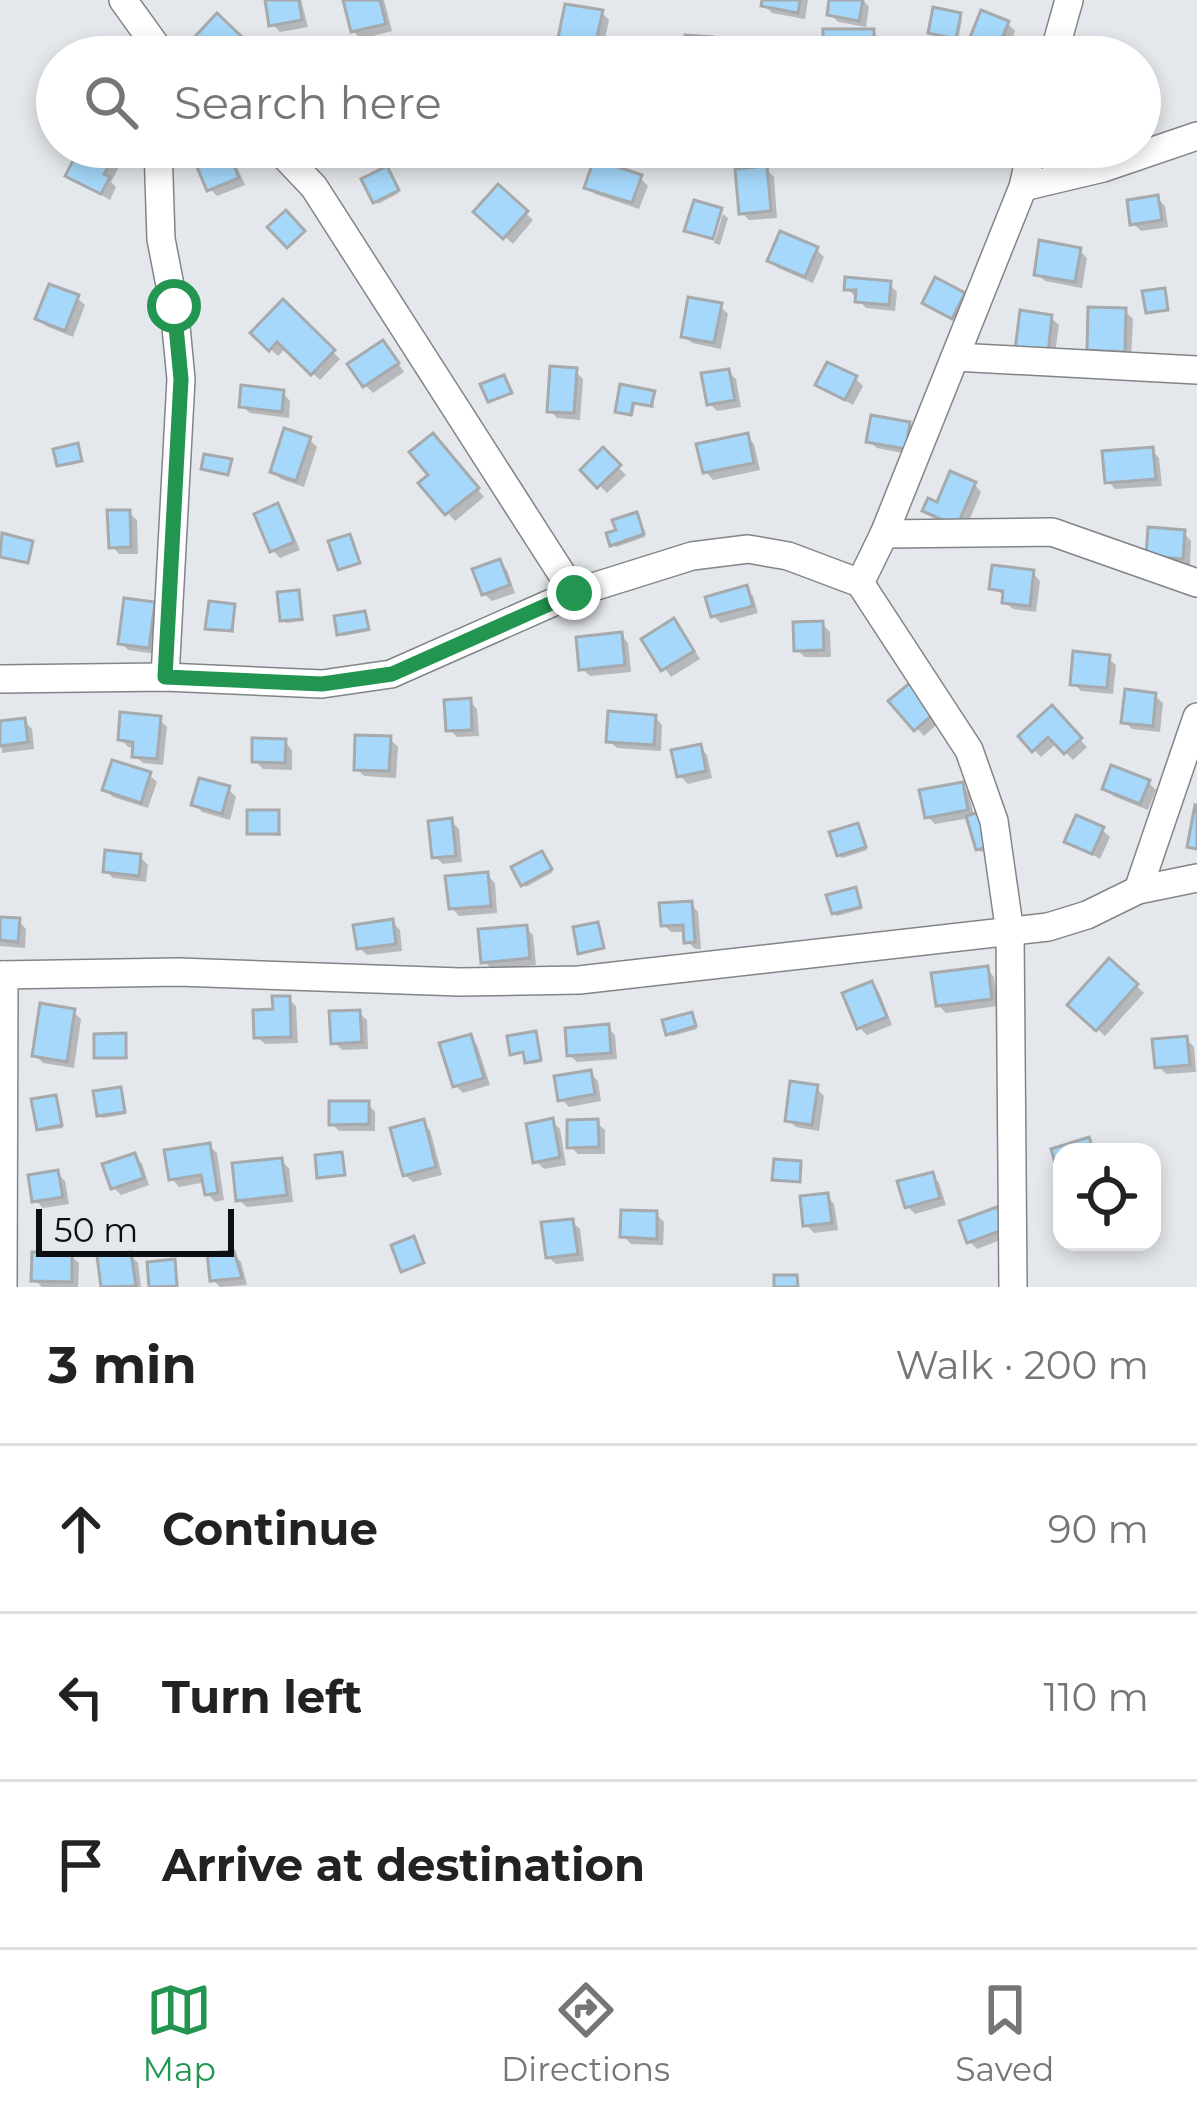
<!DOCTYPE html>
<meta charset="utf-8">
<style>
body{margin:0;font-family:Montserrat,sans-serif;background:#f6f6f6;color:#222}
.controls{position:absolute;right:36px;bottom:36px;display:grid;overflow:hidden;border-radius:24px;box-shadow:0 6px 18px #0003}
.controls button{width:108px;height:108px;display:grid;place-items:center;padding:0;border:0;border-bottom:3px solid #e0e0e0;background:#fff;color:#222;font:60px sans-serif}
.scale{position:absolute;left:36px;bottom:30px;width:198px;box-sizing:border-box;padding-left:12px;border:6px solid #0d0e0f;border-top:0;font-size:33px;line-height:42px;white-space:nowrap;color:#0d0e0f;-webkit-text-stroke:9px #e4e7eb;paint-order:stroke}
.stop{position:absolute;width:36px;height:36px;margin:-27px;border:9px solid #229651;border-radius:50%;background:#fff}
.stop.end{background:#229651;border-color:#fff;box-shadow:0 3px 12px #0008}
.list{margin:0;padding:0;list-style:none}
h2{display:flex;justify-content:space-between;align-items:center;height:156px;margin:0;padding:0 48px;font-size:51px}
h2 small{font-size:39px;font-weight:400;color:#767676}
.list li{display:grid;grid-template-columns:78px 1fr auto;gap:36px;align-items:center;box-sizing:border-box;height:168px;padding:0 48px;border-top:3px solid #e0e0e0}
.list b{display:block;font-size:45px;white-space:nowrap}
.list em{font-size:39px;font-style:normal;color:#767676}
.icon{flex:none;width:66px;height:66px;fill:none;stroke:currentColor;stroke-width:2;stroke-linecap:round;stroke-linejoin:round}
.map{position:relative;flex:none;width:1197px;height:1287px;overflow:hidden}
.search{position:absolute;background:#fff;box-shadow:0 6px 18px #0003;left:36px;right:36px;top:36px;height:132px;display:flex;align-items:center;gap:30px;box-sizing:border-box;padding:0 42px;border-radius:66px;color:#767676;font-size:45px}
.sheet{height:660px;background:#fff}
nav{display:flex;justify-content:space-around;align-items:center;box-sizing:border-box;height:168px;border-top:3px solid #e0e0e0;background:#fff;font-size:33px;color:#767676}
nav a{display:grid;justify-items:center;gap:6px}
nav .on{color:#229651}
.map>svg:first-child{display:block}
</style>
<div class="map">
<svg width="1197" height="1287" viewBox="0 0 1197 1287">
<rect width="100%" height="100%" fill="#e4e7eb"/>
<!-- shadow -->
<g fill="#0003">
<polygon points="273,0 301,0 308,27 280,32 272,24"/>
<polygon points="346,0 384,0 392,31 361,39 353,31"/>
<polygon points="765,0 808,0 805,19 772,13 764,5"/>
<polygon points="832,0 863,0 869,7 866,27 838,22 830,14"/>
<polygon points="602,13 609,20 602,52 569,45 561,37"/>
<polygon points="959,16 962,19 958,40 931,32"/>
<polygon points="217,17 246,46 236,57 209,57"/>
<polygon points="1007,23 1015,31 1005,57 992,57 971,44"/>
<polygon points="873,32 880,40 880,57 827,57"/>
<polygon points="712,39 720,47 719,57 686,57"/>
<polygon points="83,147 119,167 111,182 116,187 110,200 68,175"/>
<polygon points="227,152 234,160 245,185 217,196 210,189"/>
<polygon points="766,169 774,177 777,218 749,220 742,213"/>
<polygon points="389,173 399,193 378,204 375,201"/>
<polygon points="640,178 648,186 639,209 595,194 588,187"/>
<polygon points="498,188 533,220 513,244 477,212"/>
<polygon points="1157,198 1165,206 1168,227 1141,231 1133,223"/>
<polygon points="723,214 728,218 720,245 714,243"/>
<polygon points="816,249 824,257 813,283 778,268 771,260"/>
<polygon points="1079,250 1087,258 1082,288 1045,281 1037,274"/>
<polygon points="889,284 897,292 895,311 866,308 847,288"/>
<polygon points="964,295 971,303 960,324 925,303"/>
<polygon points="77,298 85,305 73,337 46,326 39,319"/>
<polygon points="283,304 340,359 320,380 286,348 278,356 254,333"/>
<polygon points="720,306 728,314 721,349 692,343 684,336"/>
<polygon points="1125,311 1133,319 1131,358 1097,357 1090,349"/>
<polygon points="1051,318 1059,325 1054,360 1018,349"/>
<polygon points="390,351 404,372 373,393 365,385"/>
<polygon points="575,371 583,379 580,420 557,418 550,410"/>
<polygon points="728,372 736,379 741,407 717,411 710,404"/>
<polygon points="855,378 863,386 853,405 819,385"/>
<polygon points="623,388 653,393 654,408 635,404 633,416 622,414 619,411"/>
<polygon points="283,393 290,401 289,418 250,413 242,406"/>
<polygon points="909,425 917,433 913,455 877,448 869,441"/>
<polygon points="747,436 754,444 760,470 713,480 706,472"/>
<polygon points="310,440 317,447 304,487 281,479 273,471"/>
<polygon points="441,444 484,497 455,521 422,484 432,476"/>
<polygon points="1152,450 1159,458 1162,486 1115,489 1108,481"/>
<polygon points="603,452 626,475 607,493 584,470"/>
<polygon points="974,484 981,492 965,531 933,518 926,510"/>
<polygon points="278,507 285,515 300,550 280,558 273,551"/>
<polygon points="129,513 137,520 138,554 119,554 112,546"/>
<polygon points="639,518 645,537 616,547 613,544"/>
<polygon points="1184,533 1191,541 1190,565 1157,563"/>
<polygon points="499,562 507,570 515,593 492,601 484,594"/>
<polygon points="1033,573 1040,581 1036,612 1013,609 1005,602 1006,596 992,588"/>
<polygon points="746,589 753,596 758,613 721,623 713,616"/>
<polygon points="298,593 304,621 286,623 283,620"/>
<polygon points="154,605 162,612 156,654 128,650 121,643"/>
<polygon points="233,607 234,633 208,628"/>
<polygon points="364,614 370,631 343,636 340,633"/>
<polygon points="822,624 830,632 831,657 805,657 797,650"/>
<polygon points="681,630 700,659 671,677 645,640"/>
<polygon points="621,635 628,643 631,672 590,676 582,669"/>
<polygon points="1108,658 1116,665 1113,694 1081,691 1073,683"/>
<polygon points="1155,696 1163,703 1160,732 1132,729 1125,722"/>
<polygon points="470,701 477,709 479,736 457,737 449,729"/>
<polygon points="893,702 942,720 924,736"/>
<polygon points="1051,710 1087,747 1073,760 1057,743 1041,757 1022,737"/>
<polygon points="655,717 662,725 661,751 617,748 609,741"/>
<polygon points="159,719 167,727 163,765 143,763 135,756 136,748 128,747 121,739"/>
<polygon points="24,721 32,729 34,749 2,753 0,724"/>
<polygon points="390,739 398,747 396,778 364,776 357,769"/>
<polygon points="285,742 292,750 292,770 263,769 255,761"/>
<polygon points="700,747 707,755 712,778 688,784 680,776"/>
<polygon points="149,775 157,782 148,808 113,797 106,790"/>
<polygon points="1148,782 1156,790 1148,810 1113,796 1105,788"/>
<polygon points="962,785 969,793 974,817 993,848 981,852 978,849 970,818 935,824 928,817"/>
<polygon points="228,789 236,797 230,820 202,812 194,804"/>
<polygon points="278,813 281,836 250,833"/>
<polygon points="451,821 459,829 462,862 443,864 435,857"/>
<polygon points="860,829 867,850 842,858 839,855"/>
<polygon points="1102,830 1110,837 1100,859 1068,841"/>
<polygon points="140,857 148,865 146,882 113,878 106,871"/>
<polygon points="544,857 553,872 526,887 523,884"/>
<polygon points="487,875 495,883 497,913 459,916 452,908"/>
<polygon points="855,890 862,909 837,916 834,913"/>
<polygon points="691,904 698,912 701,949 695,949 687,941 687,932 671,932 664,925"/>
<polygon points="0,920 19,921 26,929 25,948 0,946"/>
<polygon points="392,922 400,930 402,951 367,955 360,948"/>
<polygon points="526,928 533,935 536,965 492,969 484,961"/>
<polygon points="1110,962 1144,993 1105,1036 1071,1005"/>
<polygon points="987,969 994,977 998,1006 946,1013 938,1005"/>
<polygon points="872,984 879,992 892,1025 867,1035 859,1027"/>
<polygon points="289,999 296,1006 298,1043 265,1044 257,1037"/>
<polygon points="73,1012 81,1019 74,1068 43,1063 35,1055"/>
<polygon points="359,1013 367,1020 368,1049 342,1050 334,1042"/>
<polygon points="691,1015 697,1029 672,1036 669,1033"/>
<polygon points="607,1027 615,1035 617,1059 577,1062 569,1055"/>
<polygon points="535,1034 542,1062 531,1064 526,1054 513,1053"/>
<polygon points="125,1036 128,1059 97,1056"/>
<polygon points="470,1037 477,1045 490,1085 463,1093 456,1086"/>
<polygon points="1186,1039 1194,1047 1196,1072 1166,1074 1158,1066"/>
<polygon points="590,1073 598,1081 601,1101 569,1107 561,1099"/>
<polygon points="816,1088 824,1096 819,1131 796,1127 788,1120"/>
<polygon points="120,1090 126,1114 102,1118 99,1115"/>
<polygon points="55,1098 63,1128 42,1131 39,1128"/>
<polygon points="368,1104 375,1112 375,1131 339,1131 332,1124"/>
<polygon points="552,1122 560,1129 566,1165 544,1169 536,1161"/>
<polygon points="423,1123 430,1130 442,1175 413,1182 405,1175"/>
<polygon points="597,1123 605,1130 605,1154 578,1154 570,1146"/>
<polygon points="209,1146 217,1153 224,1200 215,1202 208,1194 206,1182 179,1187 172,1179"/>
<polygon points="134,1156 142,1164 149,1185 121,1195 113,1187"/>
<polygon points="281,1161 289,1168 293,1202 247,1207 239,1200"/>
<polygon points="57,1173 65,1181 69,1204 43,1208 35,1200"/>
<polygon points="932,1176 939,1183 946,1205 915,1214 907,1206"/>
<polygon points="827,1196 834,1204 838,1230 814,1233 806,1225"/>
<polygon points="997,1211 1011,1236 977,1249 969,1241"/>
<polygon points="656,1214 664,1222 663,1245 631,1244 623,1236"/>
<polygon points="572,1222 580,1229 584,1261 556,1264 548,1257"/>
<polygon points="233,1254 241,1262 247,1285 220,1287 212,1279"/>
<polygon points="130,1255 138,1263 141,1287 104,1287 101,1258"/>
<polygon points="71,1256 79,1263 78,1287 42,1287 34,1279"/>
</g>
<!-- building -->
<g fill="#a5d8fb" stroke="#a6aaac" stroke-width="3">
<polygon points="265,0 299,0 302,20 269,26"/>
<polygon points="343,0 380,0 386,24 351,32"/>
<polygon points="762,0 800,0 798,13 761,6"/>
<polygon points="829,0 863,0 859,21 827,15"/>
<polygon points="565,4 603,10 595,46 558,38"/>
<polygon points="933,7 961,13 956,39 928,33"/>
<polygon points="981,10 1009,21 995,56 967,45"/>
<polygon points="217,13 241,36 221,57 205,57 190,42"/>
<rect x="823" y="29" width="51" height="28"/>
<polygon points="685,35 713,37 712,57 683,57"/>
<polygon points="1156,102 1158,118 1140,120 1140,104"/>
<polygon points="80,147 93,147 113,157 104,174 110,177 101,194 65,176"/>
<polygon points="227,149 239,178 207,191 195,162"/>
<polygon points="594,159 642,175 632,203 584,188"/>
<polygon points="387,166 399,190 373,203 361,179"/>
<polygon points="767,166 771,211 739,214 735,169"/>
<polygon points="498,184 528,211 503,239 473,212"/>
<polygon points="1158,195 1162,220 1130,225 1127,200"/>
<polygon points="694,200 722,208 713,239 684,231"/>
<polygon points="286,210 305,231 287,248 267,227"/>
<polygon points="780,231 818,247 805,277 767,261"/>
<polygon points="1039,240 1081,248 1075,282 1034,275"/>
<polygon points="845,277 891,281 889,305 855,302 856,290 844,290"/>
<polygon points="935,277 965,293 952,319 922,303"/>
<polygon points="49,284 79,295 65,331 35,319"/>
<polygon points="1165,288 1168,310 1146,313 1142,291"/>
<polygon points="688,297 722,303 714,343 681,337"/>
<polygon points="283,299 335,350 311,375 277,342 269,351 250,333"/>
<polygon points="1088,307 1126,308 1125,352 1087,350"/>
<polygon points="1020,310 1052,315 1048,354 1015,350"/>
<polygon points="383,340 399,363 363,387 347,364"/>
<polygon points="827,362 857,376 845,400 815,385"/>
<polygon points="550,366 577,368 574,413 547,412"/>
<polygon points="729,369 735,400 707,405 701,373"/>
<polygon points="504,375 512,393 488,402 480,384"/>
<polygon points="620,384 655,391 651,406 633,403 631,415 615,412"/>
<polygon points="241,385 284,390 282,412 239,407"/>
<polygon points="871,415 910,422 906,449 866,442"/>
<polygon points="284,428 311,437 296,481 270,472"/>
<polygon points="433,433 479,488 445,515 418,483 428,475 409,452"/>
<polygon points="748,433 754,463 703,473 696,444"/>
<polygon points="78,443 82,461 57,466 53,449"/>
<polygon points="603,447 621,465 597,488 580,470"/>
<polygon points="1153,447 1156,479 1105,483 1102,451"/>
<polygon points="204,454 232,459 228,475 201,469"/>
<polygon points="950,471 976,482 957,526 922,511 928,498 937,502"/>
<polygon points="278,503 294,542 270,552 254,514"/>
<polygon points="107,510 130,510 131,547 109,548"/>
<polygon points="637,512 644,534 610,546 606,533 616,530 612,520"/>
<polygon points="1148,527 1185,530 1183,559 1146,556"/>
<polygon points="2,533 33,541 28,563 0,557"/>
<polygon points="350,534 360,563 338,570 328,541"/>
<polygon points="500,559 510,585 482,595 472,569"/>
<polygon points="992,565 1034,570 1030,606 1002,603 1003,591 989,589"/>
<polygon points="747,585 753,606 711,617 705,597"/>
<polygon points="299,590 302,619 280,621 277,592"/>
<polygon points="124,598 155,602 149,648 118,644"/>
<polygon points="209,601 235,604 232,631 205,629"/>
<polygon points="365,611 369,629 337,635 334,616"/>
<polygon points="674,618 694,651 661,671 641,639"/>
<polygon points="823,621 824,650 794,651 793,622"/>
<polygon points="622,632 625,665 579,670 576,637"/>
<polygon points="1073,651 1110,655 1107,688 1070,685"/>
<polygon points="911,682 937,711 914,731 888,701"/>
<polygon points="1125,689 1156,693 1153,726 1121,723"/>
<polygon points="471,698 472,730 446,731 444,700"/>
<polygon points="1052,705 1082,738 1064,754 1048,737 1032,752 1018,736"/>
<polygon points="608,711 656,715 654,745 606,742"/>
<polygon points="120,712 161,716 157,759 132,757 133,742 118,740"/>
<polygon points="25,718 28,742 0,746 0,721"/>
<polygon points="355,735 391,736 389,771 354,770"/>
<polygon points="252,738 286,739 285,763 252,762"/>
<polygon points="701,744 706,771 677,777 671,750"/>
<polygon points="112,760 151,772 141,803 102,790"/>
<polygon points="1111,765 1150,780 1140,804 1102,789"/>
<polygon points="199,778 230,786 222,814 191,805"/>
<polygon points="963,782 968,810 925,818 919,790"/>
<polygon points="1195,805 1197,806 1197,849 1187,847"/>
<rect x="247" y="810" width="32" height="24"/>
<polygon points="983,811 992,846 976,850 966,816"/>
<polygon points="1076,815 1104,827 1092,854 1064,842"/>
<polygon points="452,818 456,856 432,858 428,821"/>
<polygon points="858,823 866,847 837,856 829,832"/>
<polygon points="105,850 141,854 139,876 103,872"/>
<polygon points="542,851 552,869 521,886 511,867"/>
<polygon points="488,872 491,906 449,909 445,876"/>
<polygon points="856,887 861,907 832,914 826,895"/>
<polygon points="692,901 695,942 684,943 683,925 661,926 659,903"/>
<polygon points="0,917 20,918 18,942 0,940"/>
<polygon points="393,919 396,944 357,949 353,925"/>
<polygon points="598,922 604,948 578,954 573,927"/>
<polygon points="527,925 530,958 481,963 478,929"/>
<polygon points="1109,958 1138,984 1096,1031 1067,1005"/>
<polygon points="988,966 992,999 936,1006 931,973"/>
<polygon points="872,981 887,1017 857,1029 842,993"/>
<polygon points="272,996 290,996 291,1037 254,1038 253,1010 273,1009"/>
<polygon points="40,1003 75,1009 67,1062 32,1056"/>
<polygon points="360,1010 362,1042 331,1044 329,1011"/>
<polygon points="692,1012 696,1026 666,1035 662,1020"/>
<polygon points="609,1024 611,1053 567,1056 565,1028"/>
<polygon points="536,1031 541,1060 525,1063 523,1052 510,1055 507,1036"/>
<polygon points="126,1033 126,1058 94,1058 94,1034"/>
<polygon points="471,1034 484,1078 453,1087 439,1043"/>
<polygon points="1187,1036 1190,1065 1155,1068 1152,1039"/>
<polygon points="591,1070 595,1094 558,1101 554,1076"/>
<polygon points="790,1081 818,1085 812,1125 785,1121"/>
<polygon points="121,1087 125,1112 97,1116 93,1091"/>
<polygon points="56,1095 62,1125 37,1130 31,1099"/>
<polygon points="329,1101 369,1101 369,1124 329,1125"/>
<polygon points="553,1118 560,1157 533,1163 526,1124"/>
<polygon points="424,1119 436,1167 403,1176 390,1128"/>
<polygon points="598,1119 599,1147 567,1148 567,1120"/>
<polygon points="1089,1137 1094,1152 1062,1152 1059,1176 1051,1149"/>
<polygon points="210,1143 218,1193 205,1195 201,1175 169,1180 164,1150"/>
<polygon points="342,1152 345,1175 317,1178 315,1155"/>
<polygon points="135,1153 144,1178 111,1189 102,1164"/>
<polygon points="282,1158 287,1195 236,1201 232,1163"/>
<polygon points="774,1159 801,1161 800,1182 772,1180"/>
<polygon points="58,1170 63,1197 32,1202 28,1175"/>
<polygon points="933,1172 940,1198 905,1208 897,1181"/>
<polygon points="828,1193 832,1223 803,1226 800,1196"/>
<polygon points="997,1207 1005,1229 967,1243 959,1221"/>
<polygon points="621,1210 657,1211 657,1239 620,1237"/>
<polygon points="573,1219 578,1254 546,1258 541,1222"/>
<polygon points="414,1236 424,1263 401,1272 391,1245"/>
<polygon points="234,1251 242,1278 210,1281 207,1253"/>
<polygon points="32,1252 72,1253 72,1282 31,1281"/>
<polygon points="131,1252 136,1286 101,1287 97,1256"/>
<polygon points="175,1259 177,1286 149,1287 147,1262"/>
<polygon points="774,1275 797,1275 798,1287 774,1287"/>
</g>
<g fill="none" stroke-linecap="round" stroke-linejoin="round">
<!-- minor casing -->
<g stroke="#828488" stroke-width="30">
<g id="minor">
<polyline points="123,0 164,57"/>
<polyline points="1053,57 1069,0"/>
<polyline points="158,147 161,239 174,306 181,379 165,677"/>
<polyline points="276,147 314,187 574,593"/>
<polyline points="1023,187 1103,168 1197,136"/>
<polyline points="955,357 1197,370"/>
<polyline points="884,534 1052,532 1197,583"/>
<polyline points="860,583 884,534 1023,187 1032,147"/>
<polyline points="0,679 165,677 322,684 391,674 574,593 692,556 748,549 788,556 860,583 969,750 994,821 1010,933 1013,1287"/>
<polyline points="1138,890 1197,717"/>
<polyline points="0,975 178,972 460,982 579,980 1048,927 1087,915 1138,890 1197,878"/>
<polyline points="3,1287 4,975"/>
</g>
</g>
<!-- minor -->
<use href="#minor" stroke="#fff" stroke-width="27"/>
</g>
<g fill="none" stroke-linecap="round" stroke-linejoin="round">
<!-- route -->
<polyline stroke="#229651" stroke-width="15" points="174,306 181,379 165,677 322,684 392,674 574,593"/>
</g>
</svg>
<div class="controls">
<button><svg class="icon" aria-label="locate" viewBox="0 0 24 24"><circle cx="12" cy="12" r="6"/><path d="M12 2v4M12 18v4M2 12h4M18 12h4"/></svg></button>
</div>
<div class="scale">50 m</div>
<div class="stop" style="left:174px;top:306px"></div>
<div class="stop end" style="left:574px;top:593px"></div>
<div class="search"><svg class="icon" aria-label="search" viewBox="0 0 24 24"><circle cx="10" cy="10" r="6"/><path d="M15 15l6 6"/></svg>Search here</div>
</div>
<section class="sheet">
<h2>3 min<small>Walk · 200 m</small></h2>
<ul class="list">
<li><svg class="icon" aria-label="ahead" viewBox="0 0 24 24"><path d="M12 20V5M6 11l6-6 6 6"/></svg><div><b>Continue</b></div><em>90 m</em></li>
<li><svg class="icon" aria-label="left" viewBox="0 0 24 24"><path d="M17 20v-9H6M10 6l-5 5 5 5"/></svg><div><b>Turn left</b></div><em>110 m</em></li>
<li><svg class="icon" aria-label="arrive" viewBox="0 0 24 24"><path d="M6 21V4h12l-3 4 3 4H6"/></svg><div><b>Arrive at destination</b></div></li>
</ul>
</section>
<nav>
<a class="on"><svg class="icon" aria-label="map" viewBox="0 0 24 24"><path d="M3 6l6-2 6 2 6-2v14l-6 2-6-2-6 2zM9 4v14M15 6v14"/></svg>Map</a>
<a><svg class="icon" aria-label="directions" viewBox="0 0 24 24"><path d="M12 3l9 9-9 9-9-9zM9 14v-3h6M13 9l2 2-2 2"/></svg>Directions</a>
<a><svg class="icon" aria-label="saved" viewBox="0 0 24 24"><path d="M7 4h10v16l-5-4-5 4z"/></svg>Saved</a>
</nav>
